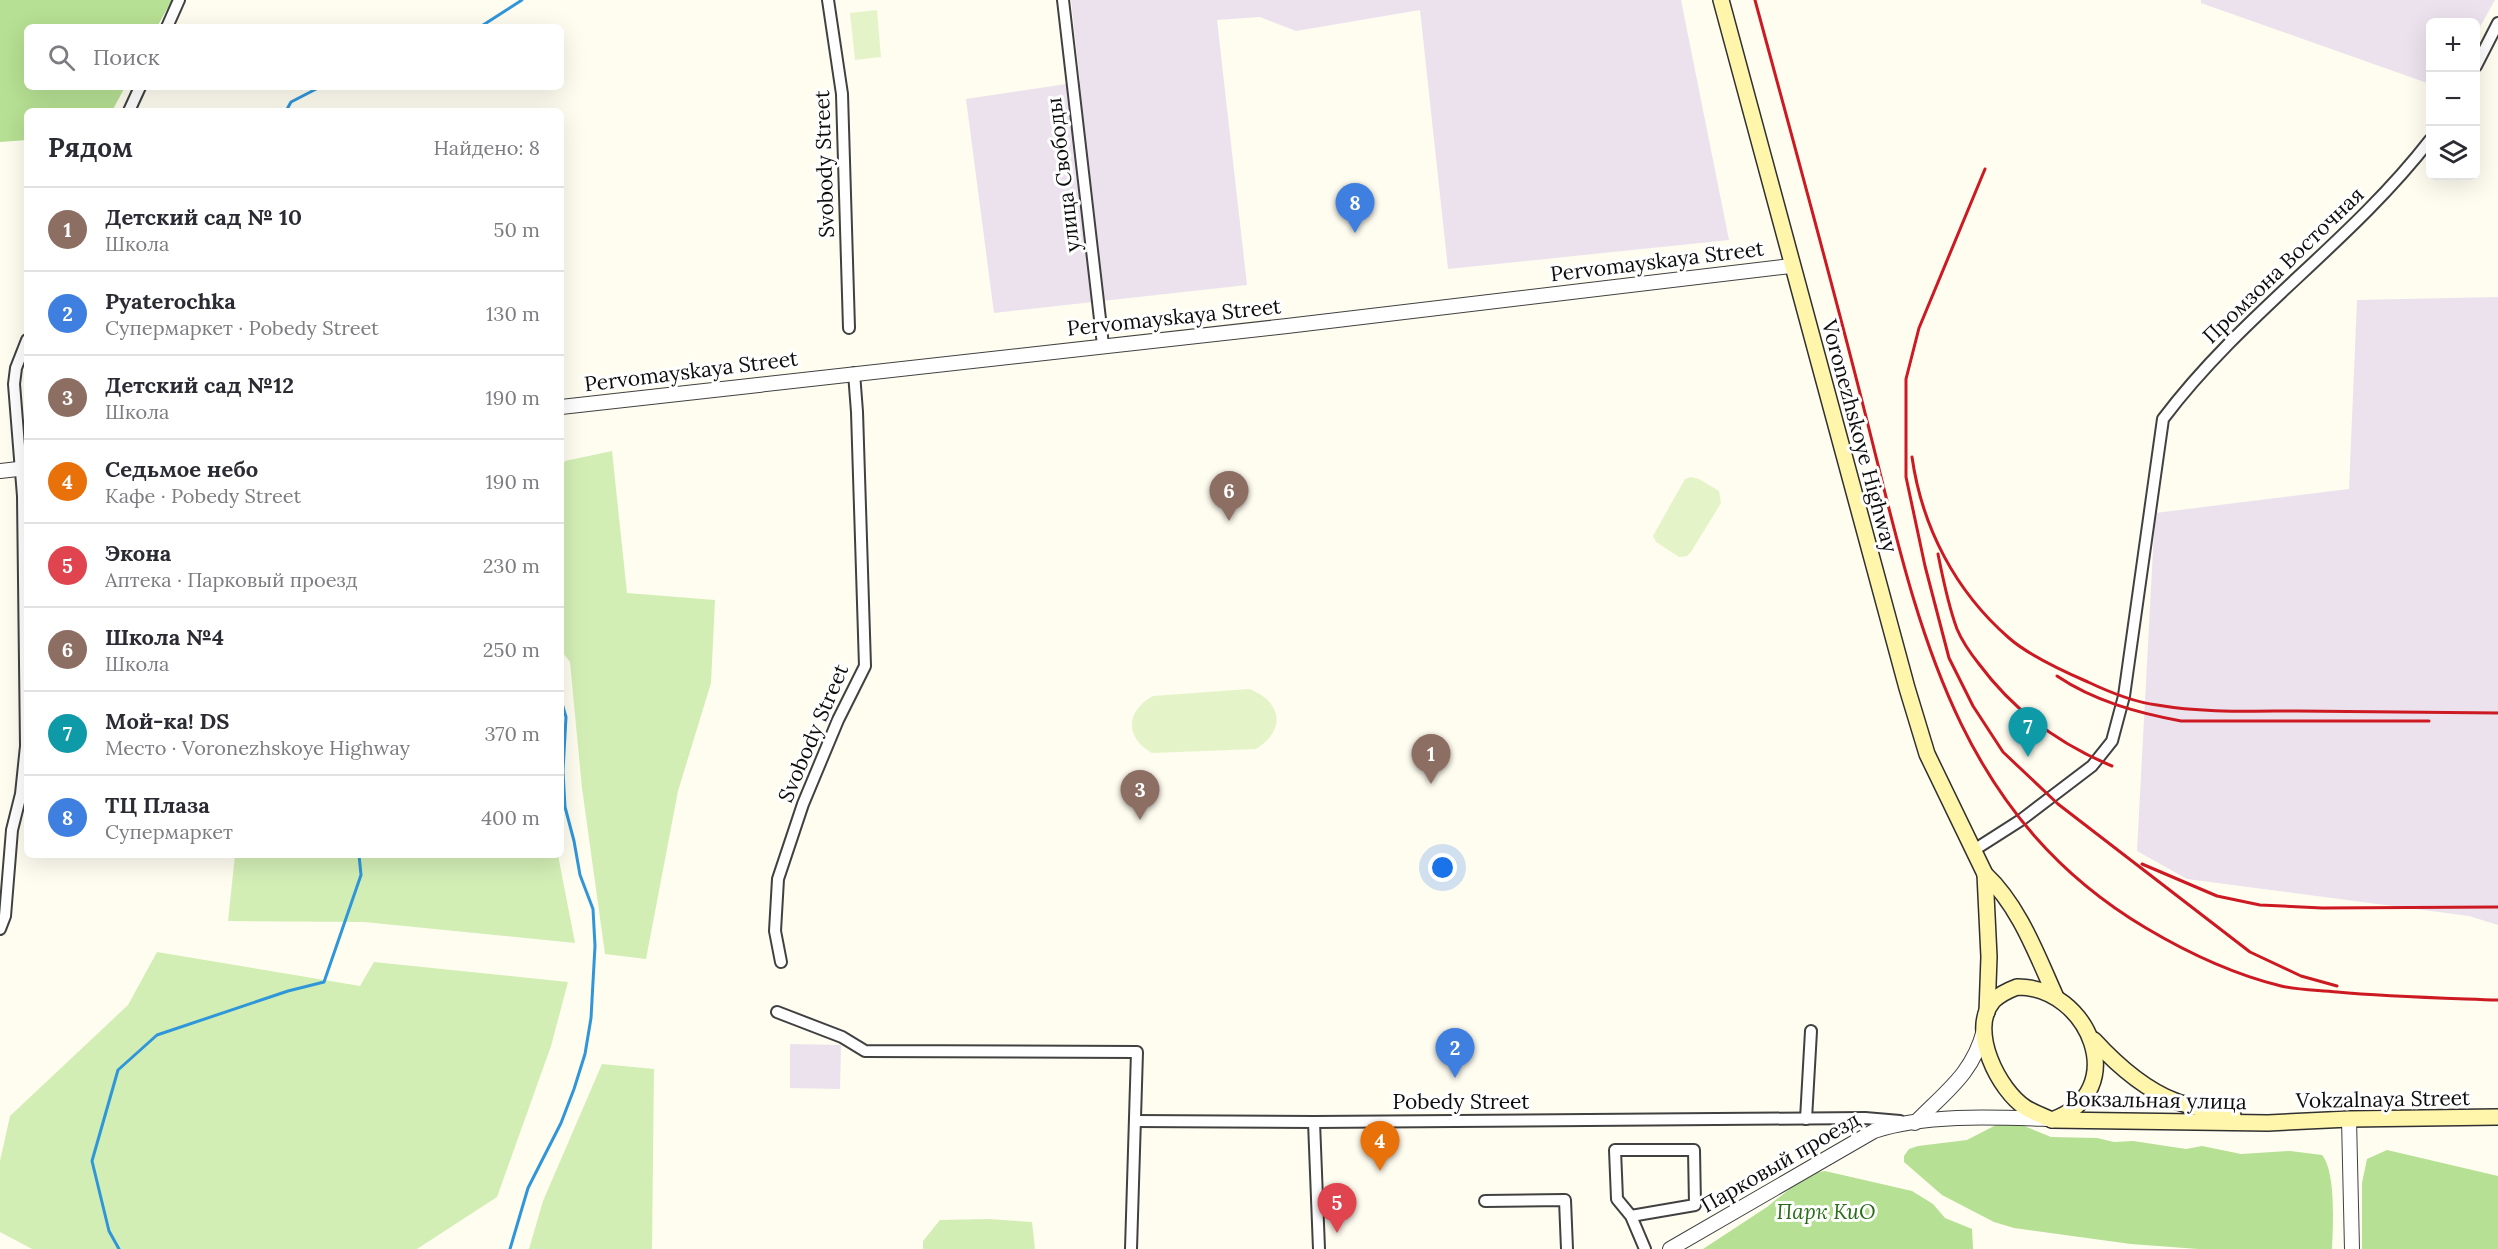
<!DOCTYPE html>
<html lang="ru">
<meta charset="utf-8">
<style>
body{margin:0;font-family:Lora,serif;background:#f7f7f7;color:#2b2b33}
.controls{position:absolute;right:18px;top:18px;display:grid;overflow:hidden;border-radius:9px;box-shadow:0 6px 24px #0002}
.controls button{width:54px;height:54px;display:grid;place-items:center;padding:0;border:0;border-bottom:2px solid #e1e1e2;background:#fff;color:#2b2b33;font:30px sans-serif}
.you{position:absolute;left:1443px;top:868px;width:21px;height:21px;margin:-15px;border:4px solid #fff;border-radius:50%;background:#1a73e8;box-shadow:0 0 0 9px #1a73e833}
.badge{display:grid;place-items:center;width:39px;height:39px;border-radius:50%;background:#7c3aed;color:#fff;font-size:20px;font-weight:700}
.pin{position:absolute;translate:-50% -50px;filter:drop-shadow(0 2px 3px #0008)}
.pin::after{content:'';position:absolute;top:32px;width:21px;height:18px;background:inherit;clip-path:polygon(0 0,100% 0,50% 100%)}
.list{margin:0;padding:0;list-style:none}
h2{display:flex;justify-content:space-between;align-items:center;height:78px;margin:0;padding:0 24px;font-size:26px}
h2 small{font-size:20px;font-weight:400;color:#7c7c81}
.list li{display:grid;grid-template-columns:39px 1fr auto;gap:18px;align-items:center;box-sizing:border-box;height:84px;padding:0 24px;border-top:2px solid #e1e1e2}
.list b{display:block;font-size:22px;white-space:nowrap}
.list p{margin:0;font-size:20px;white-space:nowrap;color:#7c7c81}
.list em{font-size:20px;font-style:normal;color:#7c7c81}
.icon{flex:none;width:33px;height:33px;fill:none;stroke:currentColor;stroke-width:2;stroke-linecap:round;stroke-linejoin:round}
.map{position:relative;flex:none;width:2498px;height:1249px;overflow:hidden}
.search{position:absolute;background:#fff;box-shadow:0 6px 24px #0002;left:24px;top:24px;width:540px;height:66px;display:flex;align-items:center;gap:15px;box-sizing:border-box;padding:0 21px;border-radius:9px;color:#7c7c81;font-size:22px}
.panel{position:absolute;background:#fff;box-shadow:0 6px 24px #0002;left:24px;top:108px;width:540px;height:750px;border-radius:9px}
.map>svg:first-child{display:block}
</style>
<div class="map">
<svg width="2498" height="1249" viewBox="0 0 2498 1249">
<rect width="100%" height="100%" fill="#fffcf0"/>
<!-- industrial -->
<g fill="#ece2ee">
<polygon points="1071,0 1681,0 1729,240 1448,269 1420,10 1296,31 1260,17 1217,20 1247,285 994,313 966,99 1080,82"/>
<polygon points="2201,0 2495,0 2476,34 2476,22 2430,22 2430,84 2201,3"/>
<polygon points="2498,297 2498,925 2469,916 2187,879 2137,851 2155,513 2349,489 2357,300"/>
<polygon points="790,1044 841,1045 840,1089 790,1088"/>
</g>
<!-- green -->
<g fill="#d3eeb5">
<polygon points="612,451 627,593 715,600 711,683 678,791 646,959 605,954 582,788 570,662 561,650 561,468 565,461"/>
<polygon points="235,855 558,855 575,943 364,922 228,921"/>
<polygon points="157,952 360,986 374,962 568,982 551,1046 497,1197 417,1249 32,1249 0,1232 0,1161 10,1116 128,1005"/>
<polygon points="602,1064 654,1069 652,1249 529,1249 543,1201"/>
<polygon points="988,1219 1032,1222 1035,1249 923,1249 923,1241 940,1220"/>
</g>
<!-- forest -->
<g fill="#b6e093">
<polygon points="0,0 172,0 157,27 27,27 27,87 125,87 112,111 27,111 27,140 0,142"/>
<path d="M2017 1123 2051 1137 2097 1138 2114 1142 2133 1141 2186 1149 2202 1146 2241 1154 2290 1151 2322 1155C2336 1172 2333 1225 2332 1249H2198L2131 1244 2014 1228 1994 1222 1942 1195 1904 1162V1156L1909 1149 1918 1146 1967 1140 1998 1124Z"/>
<polygon points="2387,1150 2498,1176 2498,1249 2362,1249 2362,1183 2367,1159"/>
<polygon points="1825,1171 1912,1191 1933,1204 1945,1218 1972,1229 1973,1249 1703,1249 1767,1207 1808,1174"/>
</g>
<!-- pitch -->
<g fill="#e5f4c8">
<polygon points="877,10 881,57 855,60 850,13"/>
<polygon points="1691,477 1699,479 1719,491 1721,503 1691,552 1687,556 1679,557 1656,542 1653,536 1685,479"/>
<path d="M1249 689C1283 702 1286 730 1256 749L1152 753C1125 738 1125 711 1153 696Z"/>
</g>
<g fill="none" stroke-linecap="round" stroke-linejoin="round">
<!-- stream -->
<g stroke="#2f96da" stroke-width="3">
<polyline points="480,27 522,0"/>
<polyline points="286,111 291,102 320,87"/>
<polyline points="119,1249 109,1231 92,1161 118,1070 157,1035 288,991 324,982 361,875 359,855"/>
<polyline points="510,1249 528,1188 561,1123 574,1089 585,1054 591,1018 595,946 593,909 580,875 574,841 565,807 563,771 566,717 561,700"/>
</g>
<!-- minor casing -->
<g stroke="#414141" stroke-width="14">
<g id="minor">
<polyline points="828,0 842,94 849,328"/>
<polyline points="1063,0 1103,345"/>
<polyline points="167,27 179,0"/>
<polyline points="2476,66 2498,23"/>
<polyline points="129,111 140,87"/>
<path d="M1974 850 2021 820 2092 766 2112 741 2124 696 2163 419C2241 315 2351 242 2430 140"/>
<polyline points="0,929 5,916 12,830 21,794 26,746 23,496 14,384 16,368 27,340"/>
<polyline points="781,962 775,931 778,879 803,804 838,720 865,666 857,412 854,373"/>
<polyline points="777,1012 842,1037 865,1051 1137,1052 1131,1249"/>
<polyline points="1806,1119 1811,1031"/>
<polyline points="1135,1121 1314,1122 1865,1118 1900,1121"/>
<polyline points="1314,1122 1319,1249"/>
<polyline points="1485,1201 1565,1200 1567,1249"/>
<polyline points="1631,1216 1695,1205 1694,1150 1615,1150 1617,1199 1631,1216 1645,1249"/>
</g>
</g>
<!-- tertiary casing -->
<g stroke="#414141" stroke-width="16">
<g id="tertiary">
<polyline points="561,407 1287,326 1791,266"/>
<polyline points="0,471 27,468"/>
<polyline points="2349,1119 2352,1249"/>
<path d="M1915 1123C1945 1092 1973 1074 1984 1030"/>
<path d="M1670 1249 1874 1131C1924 1114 1993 1117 2046 1119"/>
</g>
</g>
<!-- secondary casing -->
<g stroke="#303030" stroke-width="18">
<g id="secondary">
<path d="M1721 0 1907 688 1927 754 1985 874C2019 906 2036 953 2055 995"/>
<polyline points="1985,874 1989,957 1987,1012"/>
<path d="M2017 987C2088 986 2133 1091 2052 1120 2044 1116 2034 1113 2026 1108 1999 1091 1968 1030 1993 1001 2000 994 2009 990 2017 987Z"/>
<path d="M2094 1040C2116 1064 2144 1089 2175 1101 2194 1108 2213 1111 2233 1115"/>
<polyline points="2052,1120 2268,1123 2349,1119 2498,1117"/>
</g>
</g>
<!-- minor -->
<use href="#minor" stroke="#fff" stroke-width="10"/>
<!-- tertiary -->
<use href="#tertiary" stroke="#fff" stroke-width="14"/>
<!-- secondary -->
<use href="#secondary" stroke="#fff5ab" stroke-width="15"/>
<!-- rail -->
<g stroke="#cc1922" stroke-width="3">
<path d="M1755 0C1791 133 1828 267 1862 401 1915 607 1946 809 2146 928 2188 953 2232 974 2281 986 2298 990 2318 990 2337 992 2390 997 2444 998 2498 1000"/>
<polyline points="1985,169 1919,328 1906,379 1906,477 1925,566 1949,658 1973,706 2003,752 2058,804 2250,952 2301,976 2337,986"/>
<path d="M1912 457C1922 527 1955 591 2009 638 2027 654 2065 672 2088 682 2109 692 2133 702 2157 705 2203 713 2251 711 2298 711 2364 712 2431 712 2498 713"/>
<path d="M1938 554C1943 579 1948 605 1957 629 1962 641 1971 654 1979 664 2014 711 2059 744 2112 766"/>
<path d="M2057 676C2094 701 2138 713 2181 721H2429"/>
<polyline points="2142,864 2217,896 2260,905 2322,908 2498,907"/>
</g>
</g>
<g text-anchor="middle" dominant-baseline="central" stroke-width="6" stroke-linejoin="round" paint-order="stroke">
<!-- street labels -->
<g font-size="21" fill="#0e0e0e" stroke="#fff">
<text transform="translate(824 164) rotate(-92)">Svobody Street</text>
<text transform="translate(1063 175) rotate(-97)">улица Свободы</text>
<text transform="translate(1657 261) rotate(-7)">Pervomayskaya Street</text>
<text transform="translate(2283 265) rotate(-44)">Промзона Восточная</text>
<text transform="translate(1174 317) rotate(-6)">Pervomayskaya Street</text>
<text transform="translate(691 371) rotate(-7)">Pervomayskaya Street</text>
<text transform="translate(1860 436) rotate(75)">Voronezhskoye Highway</text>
<text transform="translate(813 733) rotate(-67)">Svobody Street</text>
<text transform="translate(2383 1099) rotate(-1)">Vokzalnaya Street</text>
<text transform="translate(2156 1100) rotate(1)">Вокзальная улица</text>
<text x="1461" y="1101">Pobedy Street</text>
<text transform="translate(1780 1162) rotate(-30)">Парковый проезд</text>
</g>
<!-- park labels -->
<g font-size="21" font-style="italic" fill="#2a6d18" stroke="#fff">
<text x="1826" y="1211">Парк КиО</text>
</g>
</g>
</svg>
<div class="controls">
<button>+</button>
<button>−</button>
<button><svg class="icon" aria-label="layers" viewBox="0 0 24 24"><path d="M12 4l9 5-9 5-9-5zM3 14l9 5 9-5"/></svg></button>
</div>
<div class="you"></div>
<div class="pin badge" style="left:1431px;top:784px;background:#8d6e63">1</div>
<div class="pin badge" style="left:1455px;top:1078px;background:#3f7fe0">2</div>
<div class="pin badge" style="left:1140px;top:820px;background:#8d6e63">3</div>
<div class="pin badge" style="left:1380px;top:1171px;background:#e8710a">4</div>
<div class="pin badge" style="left:1337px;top:1233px;background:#e0444e">5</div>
<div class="pin badge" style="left:1229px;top:521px;background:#8d6e63">6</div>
<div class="pin badge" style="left:2028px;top:757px;background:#0f9aa8">7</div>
<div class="pin badge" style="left:1355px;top:233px;background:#3f7fe0">8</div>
<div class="search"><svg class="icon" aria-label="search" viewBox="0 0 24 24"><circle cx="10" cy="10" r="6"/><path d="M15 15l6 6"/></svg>Поиск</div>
<section class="panel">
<h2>Рядом<small>Найдено: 8</small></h2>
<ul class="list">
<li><span class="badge" style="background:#8d6e63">1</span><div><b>Детский сад № 10</b><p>Школа</p></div><em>50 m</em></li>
<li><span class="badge" style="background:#3f7fe0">2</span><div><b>Pyaterochka</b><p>Супермаркет · Pobedy Street</p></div><em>130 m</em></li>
<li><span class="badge" style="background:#8d6e63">3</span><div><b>Детский сад №12</b><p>Школа</p></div><em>190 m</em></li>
<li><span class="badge" style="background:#e8710a">4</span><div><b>Седьмое небо</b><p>Кафе · Pobedy Street</p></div><em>190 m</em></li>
<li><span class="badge" style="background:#e0444e">5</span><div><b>Экона</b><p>Аптека · Парковый проезд</p></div><em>230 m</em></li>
<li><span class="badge" style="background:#8d6e63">6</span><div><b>Школа №4</b><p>Школа</p></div><em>250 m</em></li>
<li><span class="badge" style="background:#0f9aa8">7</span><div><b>Мой-ка! DS</b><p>Место · Voronezhskoye Highway</p></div><em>370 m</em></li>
<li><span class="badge" style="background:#3f7fe0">8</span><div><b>ТЦ Плаза</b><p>Супермаркет</p></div><em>400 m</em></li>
</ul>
</section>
</div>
